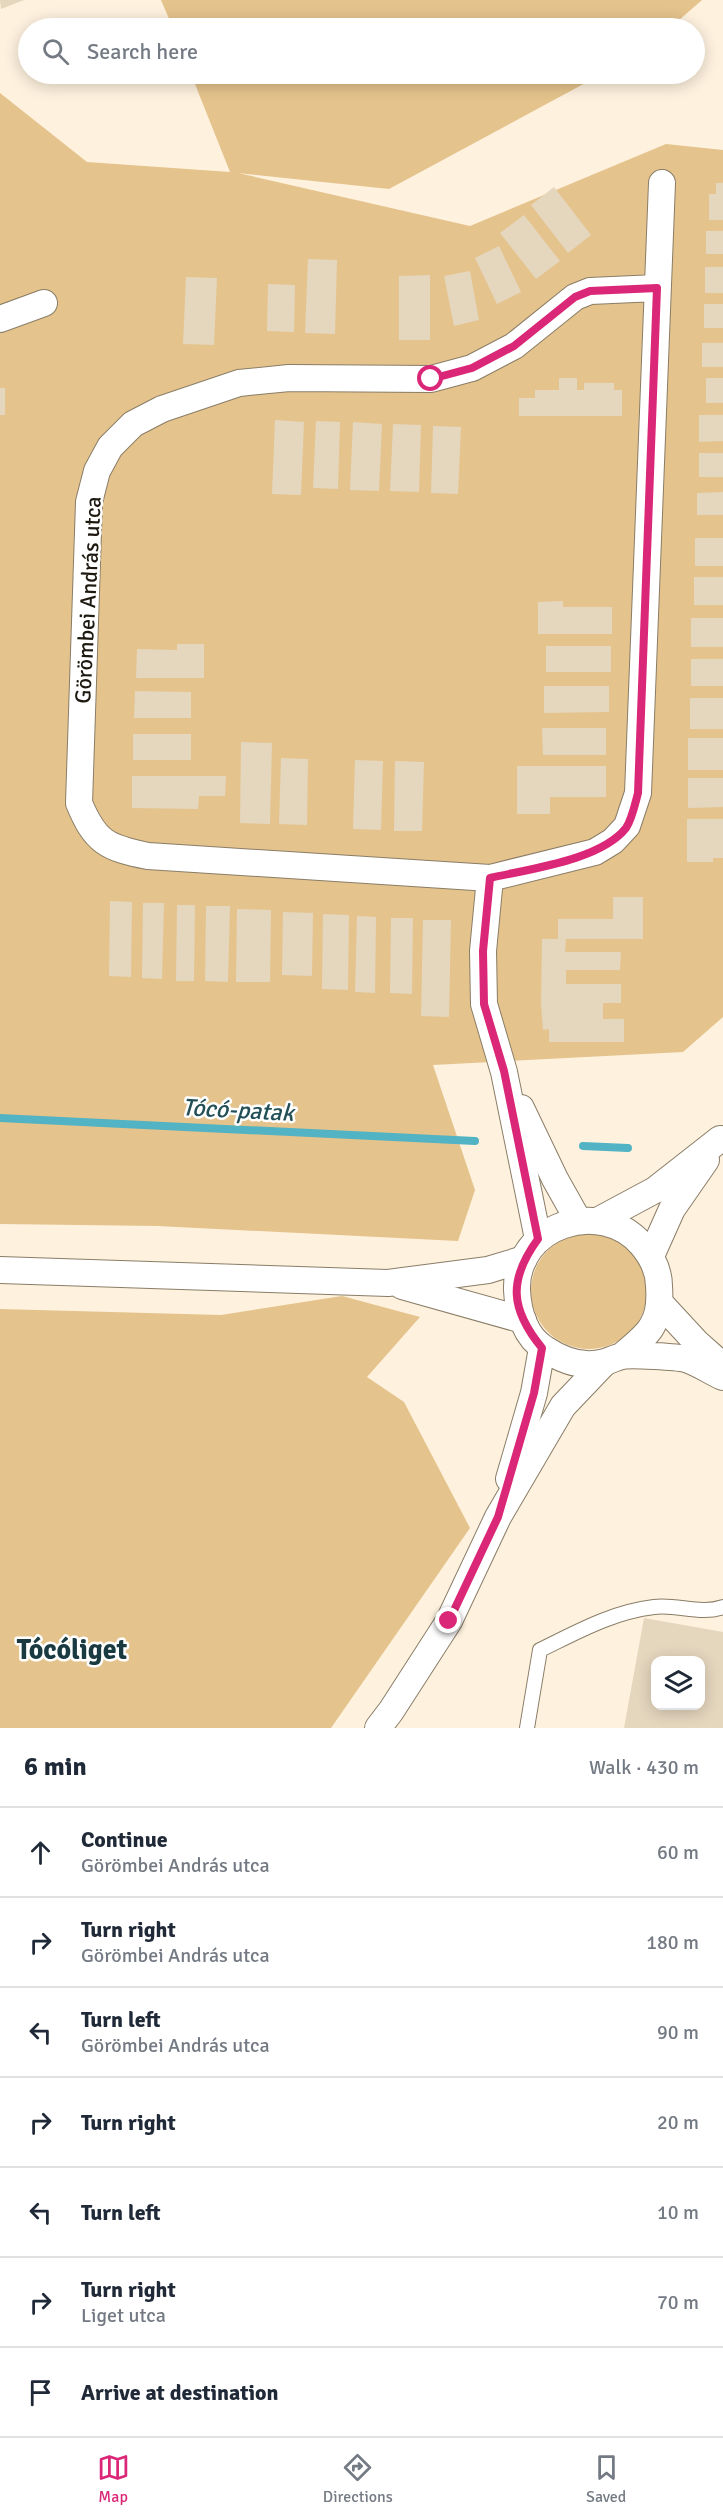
<!DOCTYPE html>
<meta charset="utf-8">
<style>
body{margin:0;font-family:Signika,sans-serif;background:#f2f2f3;color:#1f2937}
.controls{position:absolute;right:18px;bottom:18px;display:grid;overflow:hidden;border-radius:12px;box-shadow:0 3px 15px #0003}
.controls button{width:54px;height:54px;display:grid;place-items:center;padding:0;border:0;border-bottom:2px solid #e0e1e3;background:#fff;color:#1f2937;font:30px sans-serif}
.stop{position:absolute;width:18px;height:18px;margin:-14px;border:4px solid #db2777;border-radius:50%;background:#fff}
.stop.end{background:#db2777;border-color:#fff;box-shadow:0 2px 6px #0008}
.list{margin:0;padding:0;list-style:none}
h2{display:flex;justify-content:space-between;align-items:center;height:78px;margin:0;padding:0 24px;font-size:26px}
h2 small{font-size:20px;font-weight:400;color:#747a83}
.list li{display:grid;grid-template-columns:39px 1fr auto;gap:18px;align-items:center;box-sizing:border-box;height:90px;padding:0 24px;border-top:2px solid #e0e1e3}
.list b{display:block;font-size:22px;white-space:nowrap}
.list p{margin:0;font-size:20px;white-space:nowrap;color:#747a83}
.list em{font-size:20px;font-style:normal;color:#747a83}
.icon{flex:none;width:33px;height:33px;fill:none;stroke:currentColor;stroke-width:2;stroke-linecap:round;stroke-linejoin:round}
.map{position:relative;flex:none;width:723px;height:1728px;overflow:hidden}
.search{position:absolute;background:#fff;box-shadow:0 3px 15px #0003;left:18px;right:18px;top:18px;height:66px;display:flex;align-items:center;gap:15px;box-sizing:border-box;padding:0 21px;border-radius:33px;color:#747a83;font-size:22px}
.sheet{height:708px;background:#fff}
nav{display:flex;justify-content:space-around;align-items:center;box-sizing:border-box;height:84px;border-top:2px solid #e0e1e3;background:#fff;font-size:16px;color:#747a83}
nav a{display:grid;justify-items:center;gap:3px}
nav .on{color:#db2777}
.map>svg:first-child{display:block}
</style>
<div class="map">
<svg width="723" height="1728" viewBox="0 0 723 1728">
<rect width="100%" height="100%" fill="#fef1de"/>
<!-- green -->
<g fill="#e5c38c">
<polygon points="161,0 702,0 670,28 173,28"/>
<polygon points="191,74 602,74 389,189 238,173 470,226 666,144 723,150 723,1017 683,1052 433,1065 475,1190 458,1241 158,1226 0,1224 0,93 87,162 230,172"/>
<circle cx="589" cy="1291" r="58"/>
<polygon points="342,1296 420,1317 367,1377 404,1402 470,1528 331,1728 0,1728 0,1309 221,1315"/>
</g>
<g fill="none" stroke-linecap="round" stroke-linejoin="round">
<!-- stream -->
<g stroke="#51b3c3" stroke-width="8">
<polyline points="0,1118 475,1141"/>
<polyline points="583,1146 628,1148"/>
</g>
</g>
<!-- building -->
<g fill="#e5d6be" fill-rule="evenodd">
<polygon points="0,0 24,0 1,9"/>
<polygon points="716,183 723,183 723,220 709,220 709,194 716,194"/>
<polygon points="554,187 591,235 568,253 531,205"/>
<polygon points="524,215 560,261 536,279 500,233"/>
<rect x="706" y="231" width="17" height="23"/>
<polygon points="499,246 521,292 497,304 475,258"/>
<polygon points="308,259 337,260 335,334 305,333"/>
<rect x="705" y="267" width="18" height="26"/>
<polygon points="470,271 479,320 454,326 444,276"/>
<polygon points="430,275 430,340 399,340 399,276"/>
<polygon points="186,277 217,278 214,345 183,344"/>
<polygon points="268,284 295,285 294,332 267,331"/>
<rect x="704" y="304" width="19" height="24"/>
<rect x="702" y="343" width="21" height="24"/>
<polygon points="559,378 577,378 577,390 584,390 584,383 614,383 614,390 622,390 622,416 519,416 519,398 535,398 535,390 559,390"/>
<rect x="706" y="378" width="17" height="25"/>
<rect x="0" y="388" width="5" height="27"/>
<polygon points="699,415 723,415 723,441 699,442"/>
<polygon points="275,420 304,422 301,495 272,494"/>
<polygon points="316,421 340,422 338,489 313,488"/>
<polygon points="353,422 382,424 379,491 350,490"/>
<polygon points="393,424 421,425 419,492 390,491"/>
<polygon points="433,426 461,427 458,494 431,493"/>
<rect x="699" y="453" width="24" height="24"/>
<polygon points="723,492 723,515 697,515 697,493"/>
<rect x="695" y="538" width="28" height="28"/>
<rect x="694" y="577" width="29" height="28"/>
<polygon points="563,601 563,607 612,607 612,634 538,634 538,602"/>
<rect x="691" y="618" width="32" height="29"/>
<polygon points="177,644 204,644 204,678 136,678 137,649 177,650"/>
<rect x="546" y="646" width="65" height="26"/>
<rect x="691" y="659" width="32" height="27"/>
<polygon points="544,686 609,686 609,712 544,713"/>
<polygon points="135,691 191,692 191,718 134,718"/>
<rect x="690" y="698" width="33" height="31"/>
<polygon points="542,728 606,728 606,755 543,755"/>
<rect x="133" y="734" width="58" height="26"/>
<rect x="688" y="738" width="35" height="32"/>
<polygon points="241,742 272,743 270,824 240,823"/>
<polygon points="281,758 308,759 307,825 279,824"/>
<polygon points="355,760 383,761 381,830 353,829"/>
<polygon points="395,761 424,762 422,831 394,831"/>
<polygon points="517,766 606,766 606,797 550,797 550,814 517,814"/>
<polygon points="132,776 226,776 225,796 199,796 198,809 132,808"/>
<polygon points="688,778 723,778 723,807 688,808"/>
<polygon points="687,819 723,819 723,858 713,858 713,862 687,862"/>
<polygon points="613,897 643,897 643,939 566,939 565,952 621,952 620,970 566,970 566,984 621,984 621,1003 603,1003 603,1019 624,1019 624,1042 549,1042 549,1029 543,1030 541,1003 542,939 558,939 558,919 613,919"/>
<polygon points="110,901 132,902 131,977 109,976"/>
<polygon points="143,903 164,903 162,979 142,978"/>
<polygon points="177,905 195,905 194,981 176,981"/>
<polygon points="206,906 230,906 228,982 205,981"/>
<polygon points="237,909 271,910 270,982 236,982"/>
<polygon points="283,912 313,913 312,976 282,975"/>
<polygon points="323,914 349,915 348,990 322,989"/>
<polygon points="357,916 376,917 375,993 355,992"/>
<polygon points="391,918 413,918 412,994 390,993"/>
<polygon points="423,920 451,920 449,1017 421,1016"/>
<path d="M644 1618 723 1632V1728H624ZM656 1660H700V1706H656Z"/>
</g>
<g fill="none" stroke-linecap="round" stroke-linejoin="round">
<!-- service casing -->
<g stroke="#8a7d67" stroke-width="16">
<path id="service" d="M527 1728 540 1650C577 1632 612 1612 654 1607 677 1604 701 1615 723 1607"/>
</g>
<!-- minor casing -->
<g stroke="#8a7d67" stroke-width="28">
<g id="minor">
<path d="M657 288 590 291 575 297 514 346 472 368 431 379 289 378 239 383 162 409 133 424 110 447 97 471 89 502 79 803C95 842 107 848 148 856L490 878 595 852 613 841 627 826 638 793 662 183"/>
<polyline points="0,319 44,303"/>
<polyline points="490,878 483,951 484,1004 504,1072 538,1239"/>
<polyline points="521,1108 555,1179 578,1220"/>
<polyline points="599,1220 655,1190 720,1139"/>
<polyline points="651,1256 672,1209 706,1160"/>
<polyline points="0,1270 388,1283 488,1270 524,1259"/>
<polyline points="402,1286 523,1320"/>
<polyline points="660,1303 697,1343 723,1366"/>
<path d="M623 1355C632 1347 646 1337 652 1326 659 1315 660 1299 659 1286 659 1271 652 1257 642 1245 601 1197 515 1225 517 1290 518 1312 525 1337 545 1349 563 1361 584 1368 605 1362 611 1360 617 1357 623 1356 631 1354 678 1357 686 1359 699 1363 711 1372 723 1377"/>
<polyline points="509,1479 534,1393 542,1348"/>
<polyline points="378,1728 391,1711 449,1621 498,1517 563,1406 604,1363"/>
</g>
</g>
<!-- service -->
<use href="#service" stroke="#fff" stroke-width="14"/>
<!-- minor -->
<use href="#minor" stroke="#fff" stroke-width="26"/>
</g>
<g fill="none" stroke-linecap="round" stroke-linejoin="round">
<!-- route -->
<path stroke="#db2777" stroke-width="8" d="M431 379 472 368 514 346 575 297 590 291 657 288 638 793C635 804 632 819 626 828 601 860 529 869 490 878L483 951 484 1004 504 1071 538 1239C508 1280 510 1309 542 1348L534 1393 498 1517 449 1621"/>
</g>
<g text-anchor="middle" dominant-baseline="central" stroke-width="5" stroke-linejoin="round" paint-order="stroke">
<!-- street labels -->
<g font-size="22" fill="#1e1910" stroke="#fff">
<text transform="translate(88 600) rotate(-87)">Görömbei András utca</text>
</g>
<!-- water labels -->
<g font-size="24" font-style="italic" fill="#234f56" stroke="#fff">
<text transform="translate(238 1110) rotate(3)">Tócó-patak</text>
</g>
<!-- district labels -->
<g font-size="28" font-weight="bold" fill="#193a40" stroke="#fff">
<text x="72" y="1650">Tócóliget</text>
</g>
</g>
</svg>
<div class="controls">
<button><svg class="icon" aria-label="layers" viewBox="0 0 24 24"><path d="M12 4l9 5-9 5-9-5zM3 14l9 5 9-5"/></svg></button>
</div>
<div class="stop" style="left:431px;top:379px"></div>
<div class="stop end" style="left:449px;top:1621px"></div>
<div class="search"><svg class="icon" aria-label="search" viewBox="0 0 24 24"><circle cx="10" cy="10" r="6"/><path d="M15 15l6 6"/></svg>Search here</div>
</div>
<section class="sheet">
<h2>6 min<small>Walk · 430 m</small></h2>
<ul class="list">
<li><svg class="icon" aria-label="ahead" viewBox="0 0 24 24"><path d="M12 20V5M6 11l6-6 6 6"/></svg><div><b>Continue</b><p>Görömbei András utca</p></div><em>60 m</em></li>
<li><svg class="icon" aria-label="right" viewBox="0 0 24 24"><path d="M7 20v-9h11M14 6l5 5-5 5"/></svg><div><b>Turn right</b><p>Görömbei András utca</p></div><em>180 m</em></li>
<li><svg class="icon" aria-label="left" viewBox="0 0 24 24"><path d="M17 20v-9H6M10 6l-5 5 5 5"/></svg><div><b>Turn left</b><p>Görömbei András utca</p></div><em>90 m</em></li>
<li><svg class="icon" aria-label="right" viewBox="0 0 24 24"><path d="M7 20v-9h11M14 6l5 5-5 5"/></svg><div><b>Turn right</b></div><em>20 m</em></li>
<li><svg class="icon" aria-label="left" viewBox="0 0 24 24"><path d="M17 20v-9H6M10 6l-5 5 5 5"/></svg><div><b>Turn left</b></div><em>10 m</em></li>
<li><svg class="icon" aria-label="right" viewBox="0 0 24 24"><path d="M7 20v-9h11M14 6l5 5-5 5"/></svg><div><b>Turn right</b><p>Liget utca</p></div><em>70 m</em></li>
<li><svg class="icon" aria-label="arrive" viewBox="0 0 24 24"><path d="M6 21V4h12l-3 4 3 4H6"/></svg><div><b>Arrive at destination</b></div></li>
</ul>
</section>
<nav>
<a class="on"><svg class="icon" aria-label="map" viewBox="0 0 24 24"><path d="M3 6l6-2 6 2 6-2v14l-6 2-6-2-6 2zM9 4v14M15 6v14"/></svg>Map</a>
<a><svg class="icon" aria-label="directions" viewBox="0 0 24 24"><path d="M12 3l9 9-9 9-9-9zM9 14v-3h6M13 9l2 2-2 2"/></svg>Directions</a>
<a><svg class="icon" aria-label="saved" viewBox="0 0 24 24"><path d="M7 4h10v16l-5-4-5 4z"/></svg>Saved</a>
</nav>
